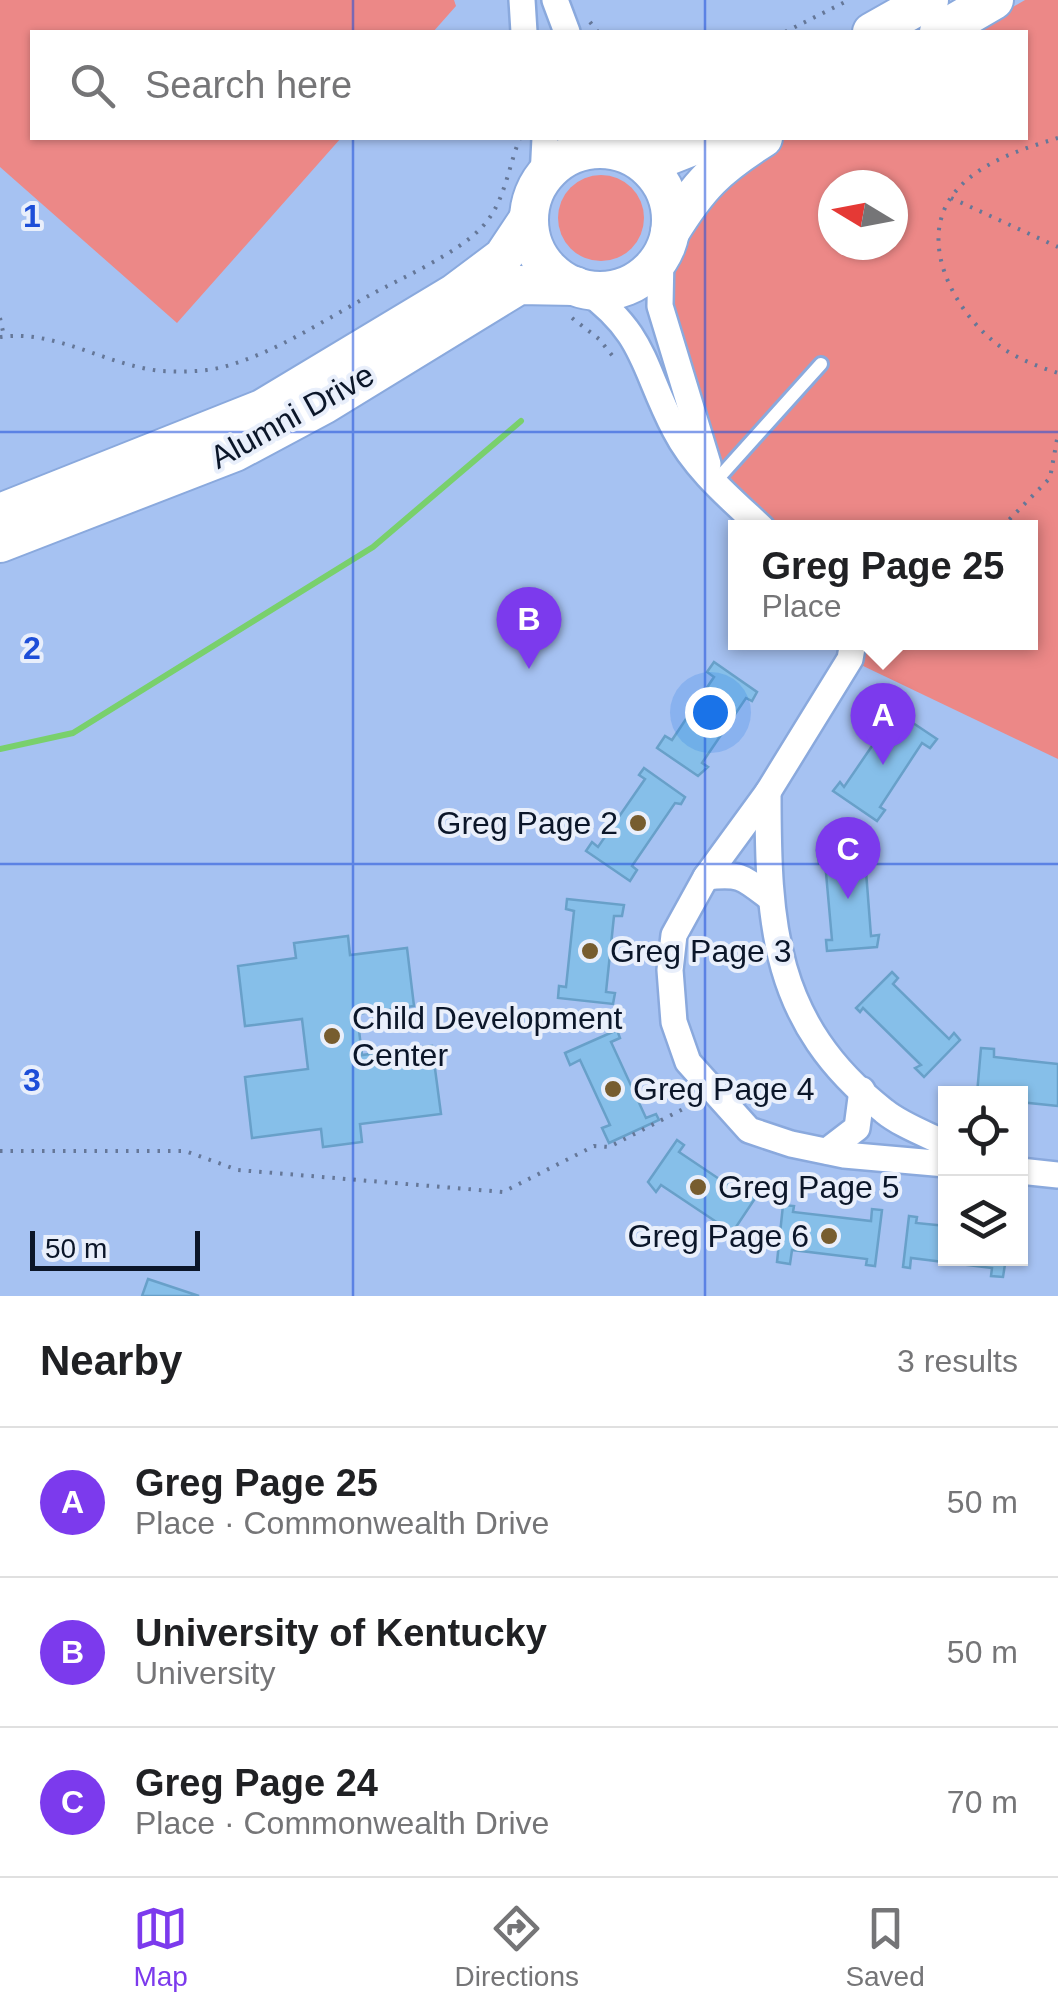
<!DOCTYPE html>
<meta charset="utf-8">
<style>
body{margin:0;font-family:Helvetica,sans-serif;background:#f2f2f2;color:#202124}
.controls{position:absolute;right:30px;bottom:30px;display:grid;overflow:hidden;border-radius:0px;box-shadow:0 2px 8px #0004}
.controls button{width:90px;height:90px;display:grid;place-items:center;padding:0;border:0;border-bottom:2px solid #e0e0e0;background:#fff;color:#202124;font:50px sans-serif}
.compass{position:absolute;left:818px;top:170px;width:90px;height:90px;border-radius:50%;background:#fff;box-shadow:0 2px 8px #0004;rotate:280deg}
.scale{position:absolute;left:30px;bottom:25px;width:170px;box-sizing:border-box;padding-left:10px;border:5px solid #0b1629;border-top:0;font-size:28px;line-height:35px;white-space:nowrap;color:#0b1629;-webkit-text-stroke:8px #e9effb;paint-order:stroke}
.you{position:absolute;left:710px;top:712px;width:35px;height:35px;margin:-25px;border:8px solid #fff;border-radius:50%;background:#1a73e8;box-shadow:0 0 0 15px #1a73e833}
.badge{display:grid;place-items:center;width:65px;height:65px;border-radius:50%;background:#7c3aed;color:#fff;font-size:32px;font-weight:700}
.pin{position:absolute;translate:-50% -82px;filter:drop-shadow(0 2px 5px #0008)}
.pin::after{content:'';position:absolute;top:52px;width:35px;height:30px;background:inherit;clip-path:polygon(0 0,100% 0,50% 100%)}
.popup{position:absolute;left:728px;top:520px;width:310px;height:130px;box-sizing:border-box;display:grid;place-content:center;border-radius:0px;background:#fff;filter:drop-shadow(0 2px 8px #0005);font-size:32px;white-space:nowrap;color:#757577}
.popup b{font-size:38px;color:#202124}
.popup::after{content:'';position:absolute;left:50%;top:100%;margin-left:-20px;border:20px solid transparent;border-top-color:#fff}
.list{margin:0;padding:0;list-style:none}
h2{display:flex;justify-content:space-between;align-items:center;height:130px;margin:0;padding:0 40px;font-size:42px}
h2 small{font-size:32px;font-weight:400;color:#757577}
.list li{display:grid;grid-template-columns:65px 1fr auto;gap:30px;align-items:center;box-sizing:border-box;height:150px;padding:0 40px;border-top:2px solid #e0e0e0}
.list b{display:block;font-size:38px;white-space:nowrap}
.list p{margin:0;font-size:32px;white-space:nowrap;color:#757577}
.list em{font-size:32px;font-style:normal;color:#757577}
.icon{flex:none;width:55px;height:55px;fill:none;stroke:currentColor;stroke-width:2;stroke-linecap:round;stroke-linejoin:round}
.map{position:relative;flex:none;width:1058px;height:1296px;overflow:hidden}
.search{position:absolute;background:#fff;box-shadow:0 2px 8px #0004;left:30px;right:30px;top:30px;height:110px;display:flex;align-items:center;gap:25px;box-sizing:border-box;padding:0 35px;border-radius:0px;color:#757577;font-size:38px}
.sheet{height:580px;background:#fff}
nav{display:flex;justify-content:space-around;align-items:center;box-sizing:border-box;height:140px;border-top:2px solid #e0e0e0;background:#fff;font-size:28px;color:#757577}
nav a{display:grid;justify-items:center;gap:5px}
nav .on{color:#7c3aed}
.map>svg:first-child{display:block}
</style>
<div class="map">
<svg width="1058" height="1296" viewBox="0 0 1058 1296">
<rect width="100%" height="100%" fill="#b6cffb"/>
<!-- built -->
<path fill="#a6c2f2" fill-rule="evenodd" d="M0 0H1058V1296H0ZM32 32H1026V138H32ZM833 185H893V245H833ZM736 528H1030V642H736ZM946 1094H1020V1258H946Z"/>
<!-- green -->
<g fill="#ec8887" fill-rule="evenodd">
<polygon points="0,0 454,0 456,6 433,32 32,32 32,138 341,138 177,323 0,167"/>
<path d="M1025 0H1058V759L859 664 863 643 1030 642V528L778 527C766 516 751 504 740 491 710 455 666 321 672 275 678 227 746 160 786 138H1026V32H970ZM833 185H893V245H833Z"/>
<circle cx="601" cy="218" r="43"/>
</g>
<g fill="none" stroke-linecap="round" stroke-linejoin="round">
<!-- stream -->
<polyline stroke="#79d06c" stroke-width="6" points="0,749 73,733 373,547 521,421"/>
</g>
<!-- building -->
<g fill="#86bfe9" stroke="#68a0c9" stroke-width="2.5">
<polygon points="714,662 757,692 752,701 746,698 702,763 708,767 698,776 657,748 665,736 672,740 714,677 707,672"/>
<polygon points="889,707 937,739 930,748 922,743 880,807 885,810 877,821 833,791 840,782 844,787 887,724 881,720"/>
<polygon points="644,768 685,797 681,804 675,803 632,866 637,870 630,881 586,851 592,842 598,847 645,779 639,775"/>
<polygon points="872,847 873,857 865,858 871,936 879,935 877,947 827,951 826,940 832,940 825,862 819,863 817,851"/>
<polygon points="567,899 624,905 622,916 614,916 606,992 615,993 613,1004 558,998 559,986 566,987 574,911 566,909"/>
<polygon points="348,936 350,955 407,948 414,1006 357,1014 362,1055 432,1046 441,1114 360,1124 362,1142 323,1147 321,1129 252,1138 245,1077 308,1069 302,1019 245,1026 238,966 296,958 294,943"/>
<polygon points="892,972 898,978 893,984 949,1039 954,1033 960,1040 924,1077 915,1068 921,1065 863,1008 860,1012 856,1008"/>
<polygon points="617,1030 620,1038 611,1042 646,1118 656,1114 659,1120 609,1143 602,1128 610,1125 580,1060 570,1065 565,1053"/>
<polygon points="981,1048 994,1049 994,1057 1058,1064 1058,1106 1020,1102 1020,1094 977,1094"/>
<polygon points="677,1140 684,1145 679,1152 746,1197 750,1190 758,1194 728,1239 723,1235 727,1229 661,1185 656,1192 648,1182"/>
<polygon points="783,1205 794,1206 793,1212 871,1221 872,1209 882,1210 875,1266 866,1265 867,1259 792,1250 790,1264 777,1262"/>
<polygon points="909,1216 917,1217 916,1223 946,1226 946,1258 1006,1258 1003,1277 991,1276 992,1268 911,1258 910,1268 903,1267"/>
<polygon points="148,1279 199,1296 142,1296"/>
</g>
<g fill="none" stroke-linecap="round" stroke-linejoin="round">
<!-- lane casing -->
<g stroke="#8aa9dd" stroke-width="18">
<polyline id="lane" points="714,483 821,364"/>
</g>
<!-- street casing -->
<g stroke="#8aa9dd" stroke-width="30">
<g id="street">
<polyline points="522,0 524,32"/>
<polyline points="555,0 567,32"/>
<polyline points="599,138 611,150"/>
<polyline points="543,177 545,138"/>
<polyline points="661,256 660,306 708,464"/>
<path d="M584 289C647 335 642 367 675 430 695 469 730 498 762 528"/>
<polyline points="853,642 850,659 768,792 706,877 674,935 670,970 674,1022 688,1062 749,1130 791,1144 844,1155 946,1164"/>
<path d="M768 792C768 924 772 1023 884 1111 901 1125 926 1134 946 1144"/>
<path d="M706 877C741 873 743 877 770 898"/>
<polyline points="827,1151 857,1128 862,1090"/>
<polyline points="1020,1171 1058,1175"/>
</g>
</g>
<!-- secondary casing -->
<g stroke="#8aa9dd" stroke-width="42">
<g id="secondary">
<polyline points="872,32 929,0"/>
<polyline points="939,32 994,0"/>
<circle cx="600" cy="220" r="71"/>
<polyline points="630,155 665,157 713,138"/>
<path d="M670 232C699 185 716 168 763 138"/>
<polyline points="0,513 262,409 455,293 503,257 529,218"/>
<polyline points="0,543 235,452 323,405 519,285 575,286"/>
</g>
</g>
<!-- path -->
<g stroke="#657798" stroke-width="4" stroke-dasharray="2.5 8" stroke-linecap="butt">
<polyline points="590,22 598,32"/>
<polyline points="785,32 849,0"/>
<path d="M1058 138C1022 149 980 162 955 192 914 242 957 316 1001 347 1018 359 1039 367 1058 373"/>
<polyline points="951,198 1058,247"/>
<polyline points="0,318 4,336"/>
<polyline points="572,318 599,339 615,359"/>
<path d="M0 337C56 329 107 366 162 371 184 372 208 372 230 365 280 350 326 319 372 294 404 277 458 253 482 227 505 203 508 167 520 138"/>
<polyline points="1002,527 1050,478 1058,434"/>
<polyline points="0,1151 185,1151 238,1170 503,1192 594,1146 609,1147 685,1108"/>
</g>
<!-- lane -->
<use href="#lane" stroke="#fff" stroke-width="12"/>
<!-- street -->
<use href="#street" stroke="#fff" stroke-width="25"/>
<!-- secondary -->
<use href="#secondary" stroke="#fff" stroke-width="38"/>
</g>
<!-- grid -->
<path fill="none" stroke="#1d4ed8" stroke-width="2.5" stroke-opacity="0.55" d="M353 0V32M705 0V32M353 138V1296M705 138V1296M0 432H1058M0 864H1058"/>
<!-- markers -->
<g fill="#775d2f" stroke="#e9effb" stroke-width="4">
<circle cx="638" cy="823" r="10"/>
<circle cx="590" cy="951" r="10"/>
<circle cx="332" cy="1036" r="10"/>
<circle cx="613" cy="1089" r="10"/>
<circle cx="698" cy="1187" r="10"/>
<circle cx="829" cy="1236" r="10"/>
</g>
<g text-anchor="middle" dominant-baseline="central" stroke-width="8" stroke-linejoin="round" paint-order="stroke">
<!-- street labels -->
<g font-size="32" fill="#0b1629" stroke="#e9effb">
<text transform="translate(292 416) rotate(-29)">Alumni Drive</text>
</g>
<!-- poi labels -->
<g font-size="32" fill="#0b1629" stroke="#e9effb" text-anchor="start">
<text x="618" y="823" text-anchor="end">Greg Page 2</text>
<text x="610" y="951">Greg Page 3</text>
<text x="352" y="1018">Child Development<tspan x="352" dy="37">Center</tspan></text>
<text x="633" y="1089">Greg Page 4</text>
<text x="718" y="1187">Greg Page 5</text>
<text x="809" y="1236" text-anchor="end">Greg Page 6</text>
</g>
</g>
<g font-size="32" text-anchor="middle" font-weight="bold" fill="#1d4ed8" stroke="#e9effb" stroke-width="8" stroke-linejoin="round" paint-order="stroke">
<text x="32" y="227">1</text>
<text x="32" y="659">2</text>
<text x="32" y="1091">3</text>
</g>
</svg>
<div class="controls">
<button><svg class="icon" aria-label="locate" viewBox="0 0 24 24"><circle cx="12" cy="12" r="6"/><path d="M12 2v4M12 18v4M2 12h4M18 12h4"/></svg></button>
<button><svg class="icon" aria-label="layers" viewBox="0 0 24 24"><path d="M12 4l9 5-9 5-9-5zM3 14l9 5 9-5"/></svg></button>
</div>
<svg class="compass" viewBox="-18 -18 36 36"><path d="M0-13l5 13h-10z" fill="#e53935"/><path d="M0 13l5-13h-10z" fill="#757577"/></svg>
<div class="scale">50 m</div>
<div class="you"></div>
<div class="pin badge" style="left:883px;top:765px">A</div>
<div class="popup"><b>Greg Page 25</b>Place</div>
<div class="pin badge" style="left:529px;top:669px">B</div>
<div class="pin badge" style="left:848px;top:899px">C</div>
<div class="search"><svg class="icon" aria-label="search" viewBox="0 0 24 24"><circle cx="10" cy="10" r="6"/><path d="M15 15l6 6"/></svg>Search here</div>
</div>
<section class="sheet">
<h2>Nearby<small>3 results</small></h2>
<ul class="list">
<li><span class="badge">A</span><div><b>Greg Page 25</b><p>Place · Commonwealth Drive</p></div><em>50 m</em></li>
<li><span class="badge">B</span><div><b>University of Kentucky</b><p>University</p></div><em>50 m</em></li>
<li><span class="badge">C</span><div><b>Greg Page 24</b><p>Place · Commonwealth Drive</p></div><em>70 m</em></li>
</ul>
</section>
<nav>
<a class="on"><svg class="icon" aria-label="map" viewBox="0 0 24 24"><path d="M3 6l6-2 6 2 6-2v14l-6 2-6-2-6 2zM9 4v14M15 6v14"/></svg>Map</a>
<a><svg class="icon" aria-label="directions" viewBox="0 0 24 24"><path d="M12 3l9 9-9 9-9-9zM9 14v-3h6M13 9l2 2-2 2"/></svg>Directions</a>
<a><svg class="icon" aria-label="saved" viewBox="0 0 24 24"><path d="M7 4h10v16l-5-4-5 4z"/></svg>Saved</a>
</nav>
